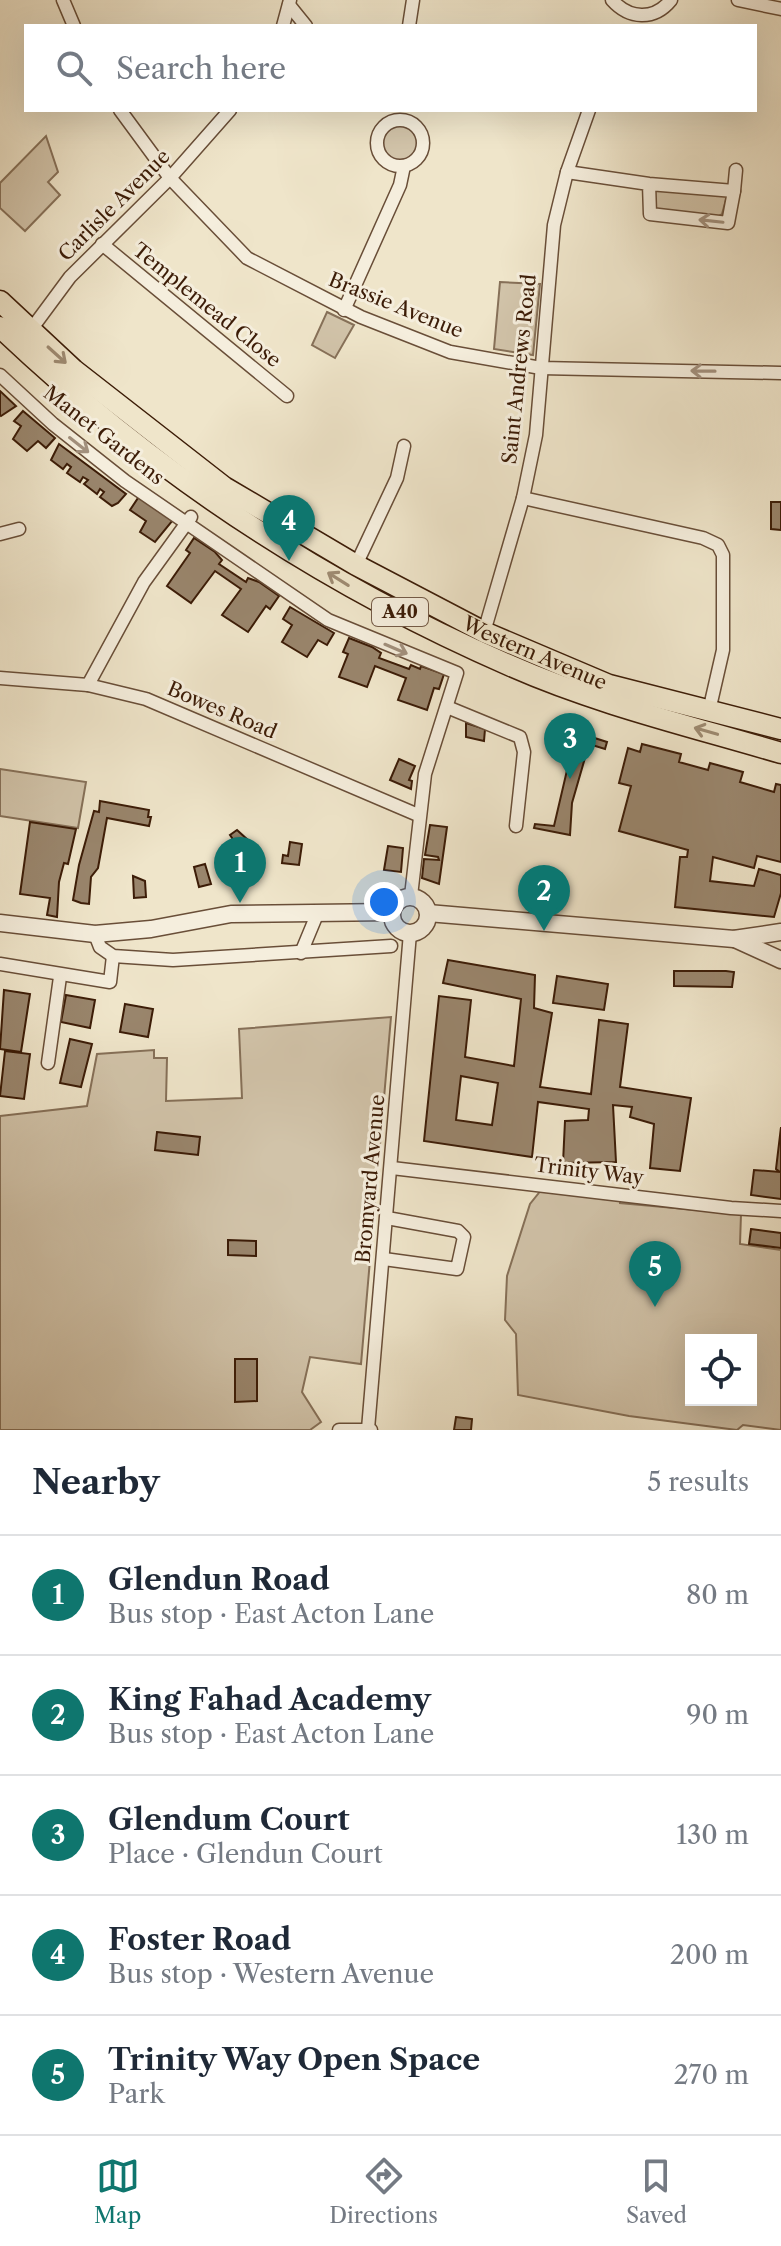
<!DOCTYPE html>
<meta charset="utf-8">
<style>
body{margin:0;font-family:"Libre Caslon Text",serif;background:#f2f2f3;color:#1f2937}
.controls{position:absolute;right:24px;bottom:24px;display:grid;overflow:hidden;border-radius:0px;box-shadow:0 8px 32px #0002}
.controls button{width:72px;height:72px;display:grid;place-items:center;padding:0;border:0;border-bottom:2px solid #e0e1e3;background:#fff;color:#1f2937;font:40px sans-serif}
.you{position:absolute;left:384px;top:902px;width:28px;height:28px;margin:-20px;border:6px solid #fff;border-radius:50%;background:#1a73e8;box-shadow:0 0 0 12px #1a73e833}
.badge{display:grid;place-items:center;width:52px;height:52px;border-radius:50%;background:#0f766e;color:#fff;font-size:26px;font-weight:700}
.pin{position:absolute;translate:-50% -66px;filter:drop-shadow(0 2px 4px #0008)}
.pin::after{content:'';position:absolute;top:42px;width:28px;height:24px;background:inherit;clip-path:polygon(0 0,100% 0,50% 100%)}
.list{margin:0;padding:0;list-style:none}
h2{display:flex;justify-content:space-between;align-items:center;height:104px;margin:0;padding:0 32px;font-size:34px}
h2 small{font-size:26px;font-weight:400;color:#747a83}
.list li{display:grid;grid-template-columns:52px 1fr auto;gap:24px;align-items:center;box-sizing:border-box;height:120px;padding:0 32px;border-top:2px solid #e0e1e3}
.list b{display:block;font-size:30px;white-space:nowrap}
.list p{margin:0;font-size:26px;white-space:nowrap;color:#747a83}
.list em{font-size:26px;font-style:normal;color:#747a83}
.icon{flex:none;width:44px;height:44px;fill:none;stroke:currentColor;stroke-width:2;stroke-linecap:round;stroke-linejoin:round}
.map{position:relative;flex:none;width:781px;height:1430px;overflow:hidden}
.search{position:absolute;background:#fff;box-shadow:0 8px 32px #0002;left:24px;right:24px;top:24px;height:88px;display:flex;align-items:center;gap:20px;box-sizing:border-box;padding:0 28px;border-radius:0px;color:#747a83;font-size:30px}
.sheet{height:704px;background:#fff}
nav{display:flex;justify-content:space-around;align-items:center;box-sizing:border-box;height:112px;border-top:2px solid #e0e1e3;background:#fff;font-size:22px;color:#747a83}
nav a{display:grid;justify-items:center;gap:4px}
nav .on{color:#0f766e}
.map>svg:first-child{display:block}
</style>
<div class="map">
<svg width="781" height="1430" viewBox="0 0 781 1430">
<rect width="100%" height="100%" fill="#efe5ca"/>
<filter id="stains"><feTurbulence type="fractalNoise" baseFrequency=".0025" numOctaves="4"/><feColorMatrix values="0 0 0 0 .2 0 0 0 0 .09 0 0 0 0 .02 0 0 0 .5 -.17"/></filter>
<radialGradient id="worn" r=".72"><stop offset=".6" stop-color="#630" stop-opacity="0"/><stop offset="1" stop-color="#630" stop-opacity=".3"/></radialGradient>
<!-- green -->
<g fill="#d1c3a9" stroke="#867058" stroke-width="2" fill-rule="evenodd">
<circle cx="400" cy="143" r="18"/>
<polygon points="46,136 58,172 48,182 60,195 25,231 0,208 0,183"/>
<polygon points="653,188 727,196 722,214 717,217 654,209"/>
<polygon points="500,282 540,284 533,355 494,349"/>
<polygon points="327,312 354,325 335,358 312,345"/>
<polygon points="0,769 86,782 78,828 0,816"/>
<polygon points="391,1017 361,1364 310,1357 302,1392 321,1422 310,1430 0,1430 0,1116 87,1106 97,1054 154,1050 154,1058 167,1058 166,1101 242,1098 239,1029"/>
<path d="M542 1189 620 1198V1203L741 1214 740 1244 781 1250V1430L743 1425 737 1430 629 1416 518 1395 516 1334 505 1320 507 1276 530 1204ZM691 1340H751V1400H691Z"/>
</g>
<!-- building -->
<g fill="#99856c" stroke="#3c1c07" stroke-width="2" fill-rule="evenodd">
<polygon points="0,391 16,406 1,416 0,415"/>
<polygon points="23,411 55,438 46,448 38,441 27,451 13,439 21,426 14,421"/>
<polygon points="59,444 126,494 118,503 112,506 100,497 104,492 100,489 97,494 84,484 88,480 83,477 80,482 67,473 71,467 67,464 63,469 51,460"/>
<polygon points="140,495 173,520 155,542 140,532 146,521 130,510"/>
<polygon points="771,502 781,502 781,530 771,529"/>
<polygon points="194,538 215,552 222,560 219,564 246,582 248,578 259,582 279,596 270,609 266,606 248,632 222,615 241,589 215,571 191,603 167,586 190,553 186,550"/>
<polygon points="290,607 334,633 327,645 318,640 307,657 282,642 292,625 283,619"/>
<polygon points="349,638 372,647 381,653 379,658 409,669 411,665 420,669 421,666 444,674 439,689 434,688 427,710 398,700 406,678 375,666 367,687 339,677 348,654 343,652"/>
<polygon points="466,723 485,729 484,741 466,737"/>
<polygon points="560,727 607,742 605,749 589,744 572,803 570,835 534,828 535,824 554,826 575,736 565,732 562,738 557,736"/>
<polygon points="642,744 681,754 679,762 708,770 710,763 743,772 740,782 774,792 776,784 781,785 781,862 757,856 754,868 713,857 710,881 754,886 759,869 781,875 781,893 774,917 675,907 680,857 687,857 688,850 619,831 631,786 619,783 628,748 640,752"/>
<polygon points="399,759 415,766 409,780 412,781 411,789 390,780"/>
<polygon points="100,801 149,810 148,817 151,817 149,826 107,818 98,868 91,877 89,904 81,903 73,900 79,865 94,811 99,812"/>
<polygon points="30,822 76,829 68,864 64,863 59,882 57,917 47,915 50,898 20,894"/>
<polygon points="430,825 447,827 439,884 422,878 424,859 439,860 438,857 425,855"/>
<polygon points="237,830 249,841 260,858 248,861 230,835"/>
<polygon points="290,842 302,844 299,865 282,863 283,855 288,856"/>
<polygon points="388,846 403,848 401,872 384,870"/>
<polygon points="205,864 211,884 199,887 194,867"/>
<polygon points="133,876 145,881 146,897 134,898"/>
<path d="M448 960 535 975 534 1008 552 1013 540 1087 591 1094 599 1020 628 1024 620 1087 691 1098 680 1171 650 1168 654 1124 630 1117 632 1107 613 1105 616 1162 563 1163 565 1121 588 1120 589 1109 538 1102 532 1157 424 1141 439 996 471 1000 465 1057 514 1066 521 999 443 983ZM461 1076 498 1083 492 1125 456 1120Z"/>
<polygon points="674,971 726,971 734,972 732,987 674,986"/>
<polygon points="557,976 608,984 604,1010 553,1003"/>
<polygon points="4,990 30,994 21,1052 0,1049"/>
<polygon points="66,995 95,1000 90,1028 61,1022"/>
<polygon points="125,1004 153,1009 148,1037 120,1032"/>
<polygon points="70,1039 92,1044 81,1087 60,1083"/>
<polygon points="5,1051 30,1054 24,1099 0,1096"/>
<polygon points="781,1127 781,1199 751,1195 754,1170 780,1172 776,1169"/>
<polygon points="157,1132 200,1137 198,1155 155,1150"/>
<polygon points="751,1229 781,1233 781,1248 749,1244"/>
<polygon points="228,1240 256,1241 256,1256 228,1255"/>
<polygon points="235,1359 257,1359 257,1401 235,1402"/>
<polygon points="456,1417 472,1419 471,1430 454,1430"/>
</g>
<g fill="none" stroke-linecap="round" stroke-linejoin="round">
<!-- minor casing -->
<g stroke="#694e38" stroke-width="15">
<g id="minor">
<polyline points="63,0 74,26"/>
<path d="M612 0C629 19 654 21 671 0"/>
<polyline points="738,0 781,9"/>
<polyline points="289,5 306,26"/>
<polyline points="283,26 290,0"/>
<polyline points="409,26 413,0"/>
<polyline points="120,110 170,178 247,258 361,317 450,352 541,368 781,373"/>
<circle cx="400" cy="143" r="23"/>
<polyline points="567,172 649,184 734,191 728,223 650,214 649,184"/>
<polyline points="734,191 736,170"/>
<polyline points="102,244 287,396"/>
<polyline points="344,310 400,185 404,166"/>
<polyline points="30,331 70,277 170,178 230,110"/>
<polyline points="0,375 53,424 125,481 328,620 457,673 425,774 411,896"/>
<polyline points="523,498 703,538 718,545 723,555 723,650 709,711"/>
<polyline points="0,534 19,529"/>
<polyline points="356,565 397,478 404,446"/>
<polyline points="484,632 523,498 536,435 554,225 567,172 589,110"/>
<polyline points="0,678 88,685 146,699 418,815"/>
<polyline points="88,685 144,582 191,517"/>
<polyline points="447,707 520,737 524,752 516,826"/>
<polyline points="95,934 100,947 113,956 173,960 391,946"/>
<polyline points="301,953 318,912"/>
<polyline points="0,964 110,982 113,956"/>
<polyline points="48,1063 60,977"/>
<polyline points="392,1168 731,1208 781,1211"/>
<polyline points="384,1259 457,1269 464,1237 458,1231 387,1218"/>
<polyline points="368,1429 410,933"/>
<polyline points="339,1430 371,1430"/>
</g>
</g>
<!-- tertiary casing -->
<g stroke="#694e38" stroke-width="19">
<g id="tertiary">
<circle cx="410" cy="915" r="18"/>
<polyline points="428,913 734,939 781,932"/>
<polyline points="0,923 95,934 151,929 231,914 391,912"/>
<polyline points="735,939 781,960"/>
</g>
</g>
<!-- trunk casing -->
<g stroke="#3c1c07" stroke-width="23">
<g id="trunk">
<path id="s1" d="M0 301 74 370 224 487 356 565 484 632 609 685 781 729"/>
<path d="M0 327C149 469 322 584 511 666 597 704 690 726 781 753"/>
</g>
</g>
<!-- minor -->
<use href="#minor" stroke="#f5eedd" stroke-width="12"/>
<!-- tertiary -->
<use href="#tertiary" stroke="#f5eedd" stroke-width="16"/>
<!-- trunk -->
<use href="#trunk" stroke="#efe5ca" stroke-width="20"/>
</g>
<!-- one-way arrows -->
<defs><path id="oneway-shaft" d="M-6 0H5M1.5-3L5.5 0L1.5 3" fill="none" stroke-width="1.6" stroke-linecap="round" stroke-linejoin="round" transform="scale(2)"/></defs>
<g stroke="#a2907d">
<use href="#oneway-shaft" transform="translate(711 221) rotate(-174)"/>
<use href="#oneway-shaft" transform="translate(703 371) rotate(-179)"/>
<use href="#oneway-shaft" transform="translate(79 445) rotate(38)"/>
<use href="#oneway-shaft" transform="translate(396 649) rotate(23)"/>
</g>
<g stroke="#9e8b72">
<use href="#oneway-shaft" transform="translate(57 355) rotate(42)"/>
<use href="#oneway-shaft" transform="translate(338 579) rotate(-148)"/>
<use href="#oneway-shaft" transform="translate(706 731) rotate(-164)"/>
</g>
<g text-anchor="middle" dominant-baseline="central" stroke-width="6" stroke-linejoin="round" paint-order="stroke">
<!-- shield labels -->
<rect fill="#f5eedd" stroke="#745b47" stroke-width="2" x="372" y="598" width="56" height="28" rx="6"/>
<g font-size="18" font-weight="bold" fill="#3c1c07">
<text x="400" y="612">A40</text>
</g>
<!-- street labels -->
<g font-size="20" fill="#3c1c07" stroke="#f5eedd">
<text transform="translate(114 205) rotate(-45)">Carlisle Avenue</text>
<text transform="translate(207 305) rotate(39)">Templemead Close</text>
<text transform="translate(396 305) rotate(22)">Brassie Avenue</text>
<text transform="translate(519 369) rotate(-84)">Saint Andrews Road</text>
<text transform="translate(104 435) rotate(38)">Manet Gardens</text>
<text stroke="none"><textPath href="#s1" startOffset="644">Western Avenue</textPath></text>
<text transform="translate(222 710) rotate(23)">Bowes Road</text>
<text transform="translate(589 1171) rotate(7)">Trinity Way</text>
<text transform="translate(370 1179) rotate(-85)">Bromyard Avenue</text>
</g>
</g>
<rect width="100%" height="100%" filter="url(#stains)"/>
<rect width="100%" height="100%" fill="url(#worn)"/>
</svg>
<div class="controls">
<button><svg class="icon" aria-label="locate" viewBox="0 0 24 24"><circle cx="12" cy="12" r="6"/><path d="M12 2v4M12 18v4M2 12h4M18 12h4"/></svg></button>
</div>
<div class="you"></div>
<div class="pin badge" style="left:240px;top:903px">1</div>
<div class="pin badge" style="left:544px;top:931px">2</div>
<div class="pin badge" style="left:570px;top:779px">3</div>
<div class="pin badge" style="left:289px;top:561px">4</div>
<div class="pin badge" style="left:655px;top:1307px">5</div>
<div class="search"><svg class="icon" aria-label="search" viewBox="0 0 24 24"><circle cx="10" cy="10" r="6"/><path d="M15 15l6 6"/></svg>Search here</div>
</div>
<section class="sheet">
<h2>Nearby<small>5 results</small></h2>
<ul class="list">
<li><span class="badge">1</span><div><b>Glendun Road</b><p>Bus stop · East Acton Lane</p></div><em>80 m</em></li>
<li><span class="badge">2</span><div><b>King Fahad Academy</b><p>Bus stop · East Acton Lane</p></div><em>90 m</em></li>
<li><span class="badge">3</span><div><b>Glendum Court</b><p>Place · Glendun Court</p></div><em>130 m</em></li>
<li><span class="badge">4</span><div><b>Foster Road</b><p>Bus stop · Western Avenue</p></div><em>200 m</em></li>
<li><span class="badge">5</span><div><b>Trinity Way Open Space</b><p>Park</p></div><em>270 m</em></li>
</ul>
</section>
<nav>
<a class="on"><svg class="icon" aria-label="map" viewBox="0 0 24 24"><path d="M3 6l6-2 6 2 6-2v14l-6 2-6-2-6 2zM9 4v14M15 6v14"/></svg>Map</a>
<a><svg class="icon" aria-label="directions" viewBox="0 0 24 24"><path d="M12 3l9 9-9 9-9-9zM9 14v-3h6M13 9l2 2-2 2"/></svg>Directions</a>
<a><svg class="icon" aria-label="saved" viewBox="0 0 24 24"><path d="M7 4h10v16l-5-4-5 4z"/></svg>Saved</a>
</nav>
